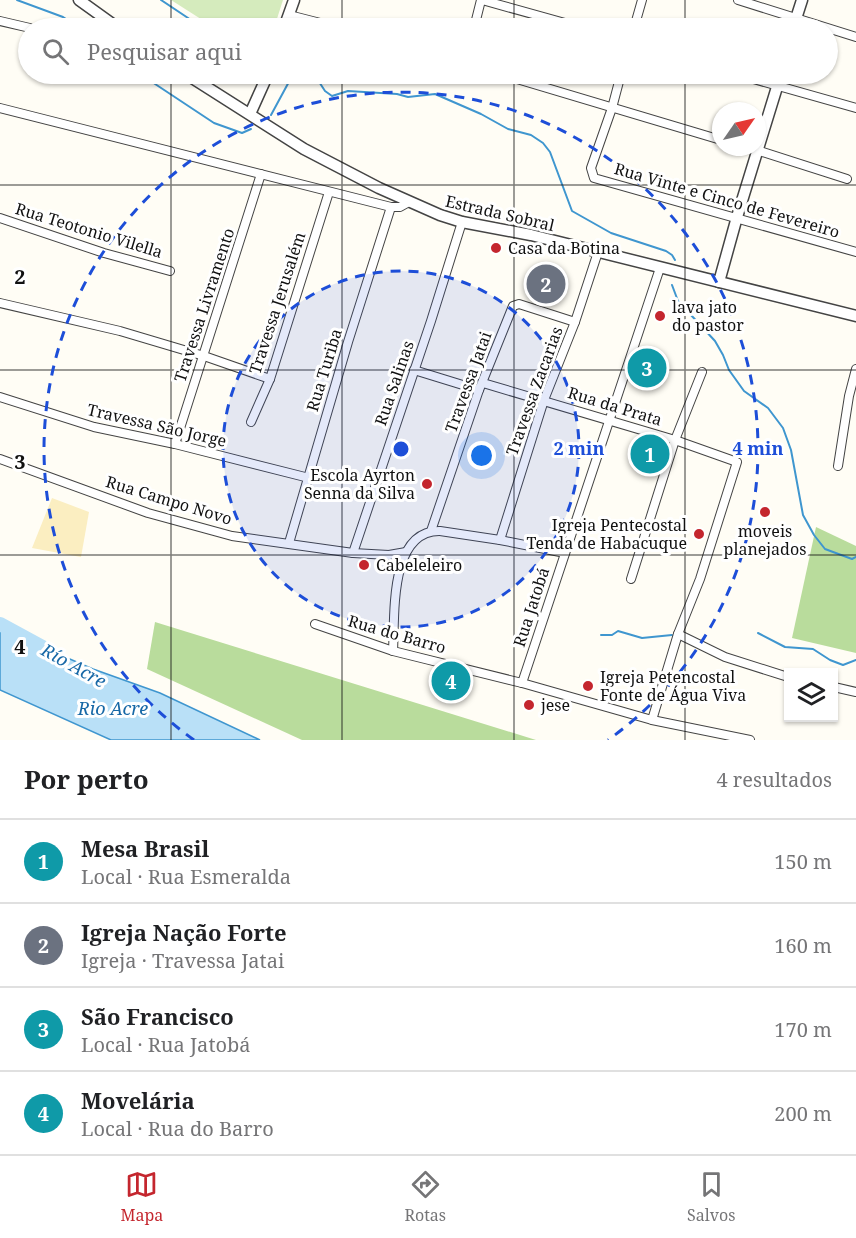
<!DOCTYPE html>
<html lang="pt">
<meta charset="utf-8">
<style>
body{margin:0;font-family:"Noto Serif",serif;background:#f6f6f6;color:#202124}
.controls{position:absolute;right:18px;bottom:18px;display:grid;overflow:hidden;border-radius:0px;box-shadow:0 2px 4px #0004}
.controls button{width:54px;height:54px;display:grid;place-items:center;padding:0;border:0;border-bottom:2px solid #e0e0e0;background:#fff;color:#202124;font:30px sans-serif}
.compass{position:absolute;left:712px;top:102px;width:54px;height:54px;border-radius:50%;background:#fff;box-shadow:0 2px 4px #0004;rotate:56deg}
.you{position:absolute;left:482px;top:456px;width:21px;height:21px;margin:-15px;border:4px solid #fff;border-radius:50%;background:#1a73e8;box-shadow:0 0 0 9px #1a73e833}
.badge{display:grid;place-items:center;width:39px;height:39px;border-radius:50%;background:#c4262e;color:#fff;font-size:20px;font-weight:700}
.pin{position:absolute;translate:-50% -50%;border:3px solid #fff;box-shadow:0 2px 6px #0006}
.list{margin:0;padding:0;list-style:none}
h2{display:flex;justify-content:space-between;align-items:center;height:78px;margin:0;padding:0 24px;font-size:26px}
h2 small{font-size:20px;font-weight:400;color:#757577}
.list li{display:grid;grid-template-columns:39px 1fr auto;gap:18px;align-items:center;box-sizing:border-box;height:84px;padding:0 24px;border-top:2px solid #e0e0e0}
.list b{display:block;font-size:22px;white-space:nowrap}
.list p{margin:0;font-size:20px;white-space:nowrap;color:#757577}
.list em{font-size:20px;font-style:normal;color:#757577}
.icon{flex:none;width:33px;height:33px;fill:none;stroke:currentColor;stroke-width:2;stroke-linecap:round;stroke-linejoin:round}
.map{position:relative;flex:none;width:856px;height:740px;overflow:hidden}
.search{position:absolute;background:#fff;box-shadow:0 2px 4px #0004;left:18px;right:18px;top:18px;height:66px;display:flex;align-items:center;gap:15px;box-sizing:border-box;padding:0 21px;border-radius:33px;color:#757577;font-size:22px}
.sheet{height:414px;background:#fff}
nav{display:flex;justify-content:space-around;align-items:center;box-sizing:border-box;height:84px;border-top:2px solid #e0e0e0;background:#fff;font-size:16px;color:#757577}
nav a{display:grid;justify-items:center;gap:3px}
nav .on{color:#c4262e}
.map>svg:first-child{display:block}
</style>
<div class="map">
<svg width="856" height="740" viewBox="0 0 856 740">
<rect width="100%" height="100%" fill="#fffdf5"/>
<!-- green -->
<polygon fill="#d5ebbd" points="171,0 283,0 274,28 215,28"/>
<!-- forest -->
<g fill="#b9dc9c">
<polygon points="816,527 856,546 856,653 792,638"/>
<polygon points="155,622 536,740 302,740 147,669"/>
</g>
<!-- sand -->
<polygon fill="#fbeec1" points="52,498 89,512 81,557 32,548"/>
<!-- water -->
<polygon fill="#b9e0f7" stroke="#3f96cf" stroke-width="1.5" points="0,629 93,669 160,693 260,740 111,740 0,690"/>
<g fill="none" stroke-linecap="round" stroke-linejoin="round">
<!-- stream -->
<g stroke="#3f96cf" stroke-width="2">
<polyline points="17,0 63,17 80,28"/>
<polyline points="161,0 203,28"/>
<polyline points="140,74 214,123 242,133 251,129"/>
<polyline points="276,74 291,78"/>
<polyline points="314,74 325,91 332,96 348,91 397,94 408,97 435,94 481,114 508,129 531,135 543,143 550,152 572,211 611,233 666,251 672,255 675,260"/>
<polyline points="271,115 291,78 300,74"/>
<polyline points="672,285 678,301 715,341 723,355 729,370 744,391 768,408 783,428 791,450 803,515 814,535 825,549 852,559 856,557"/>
<polyline points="758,633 785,647 813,649 830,660 843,665 856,660"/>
<polyline points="601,635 612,635 618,631 642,638 672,635"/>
</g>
<!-- river -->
<polyline stroke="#b9e0f7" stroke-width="14" points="0,624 46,649"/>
<!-- minor casing -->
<g stroke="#444" stroke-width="10">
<g id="minor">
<polyline points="482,0 583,28"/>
<polyline points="738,0 856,37"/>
<polyline points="289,15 340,28"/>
<polyline points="0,21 30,28"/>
<polyline points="474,28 481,0"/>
<polyline points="634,28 642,0"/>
<polyline points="500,74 721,140"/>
<polyline points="621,74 612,108 591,168 594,178 856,252"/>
<polyline points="736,74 856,108"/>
<polyline points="0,108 391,207 400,207 409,202"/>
<polyline points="747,147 847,179"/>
<polyline points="0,218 104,253 170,271"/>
<polyline points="0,303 120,331 204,356 270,379"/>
<polyline points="414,370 479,390"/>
<polyline points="483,383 675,440 737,462 700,579 678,634 652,720"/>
<polyline points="0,397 94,427 175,444 309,478"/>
<polyline points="251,422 270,379 329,192"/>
<polyline points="175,444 261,174"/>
<polyline points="0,459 148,513 232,536 353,553 389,555 406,552"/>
<polyline points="838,466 849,396 856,369"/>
<polyline points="431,531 479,390 513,306 519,304 575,322"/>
<polyline points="500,540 544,400 575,322 598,252"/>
<polyline points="289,543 348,342 391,207"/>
<polyline points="353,553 431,321 462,222"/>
<polyline points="631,579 675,440 702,372"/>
<polyline points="315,624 393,651 522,683 652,720 750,740"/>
<polyline points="678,634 725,657 788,677"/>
<path d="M393 651C395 615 389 530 440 531L500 540 565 553"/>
<polyline points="522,683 660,268"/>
<polyline points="834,687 856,692"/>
</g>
</g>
<!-- tertiary casing -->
<g stroke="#444" stroke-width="13">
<g id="tertiary">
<polyline points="79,0 118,28"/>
<polyline points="284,28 294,0"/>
<polyline points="793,28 802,0"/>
<polyline points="186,74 304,149 379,188 440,215 462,222 531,235 856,316"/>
<polyline points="250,114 268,74"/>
<polyline points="719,282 737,217 781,74"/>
</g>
</g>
<!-- minor -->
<use href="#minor" stroke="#fff" stroke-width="8"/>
<!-- tertiary -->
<use href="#tertiary" stroke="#fff" stroke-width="10"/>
</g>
<!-- grid -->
<path fill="none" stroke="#111" stroke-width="1.5" stroke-opacity="0.55" d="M171 0V28M342 0V28M514 0V28M685 0V28M171 74V740M342 74V740M514 74V740M685 74V740M0 185H856M0 370H856M0 555H856"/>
<!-- distance rings -->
<circle cx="401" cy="449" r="178" fill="#1d4ed8" fill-opacity=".12"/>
<g fill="none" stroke="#1d4ed8" stroke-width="3" stroke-dasharray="10 8">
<circle cx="401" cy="449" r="178"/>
<path d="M194 740A357 357 0 1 1 608 740"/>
</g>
<!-- markers -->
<g fill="#c4262e" stroke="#fff" stroke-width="2">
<circle cx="496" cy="248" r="6"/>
<circle cx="660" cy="316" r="6"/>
<circle cx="427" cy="484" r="6"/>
<circle cx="765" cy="512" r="6"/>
<circle cx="699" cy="534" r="6"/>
<circle cx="364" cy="565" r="6"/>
<circle cx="588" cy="686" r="6"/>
<circle cx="529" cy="705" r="6"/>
</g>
<g text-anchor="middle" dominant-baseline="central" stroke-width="6" stroke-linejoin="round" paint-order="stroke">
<!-- street labels -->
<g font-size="16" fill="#111" stroke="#fff">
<text transform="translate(727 200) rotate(16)">Rua Vinte e Cinco de Fevereiro</text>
<text transform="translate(500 213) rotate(13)">Estrada Sobral</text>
<text transform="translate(89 230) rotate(17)">Rua Teotonio Vilella</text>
<text transform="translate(277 303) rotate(-72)">Travessa Jerusalém</text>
<text transform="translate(204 305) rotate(-72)">Travessa Livramento</text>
<text transform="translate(324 370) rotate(-73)">Rua Turiba</text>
<text transform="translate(468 382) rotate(-70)">Travessa Jatai</text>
<text transform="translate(394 383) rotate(-71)">Rua Salinas</text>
<text transform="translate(534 391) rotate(-70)">Travessa Zacarias</text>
<text transform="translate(615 406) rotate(17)">Rua da Prata</text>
<text transform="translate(157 425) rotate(13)">Travessa São Jorge</text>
<text transform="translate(169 500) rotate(17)">Rua Campo Novo</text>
<text transform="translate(531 607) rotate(-72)">Rua Jatobá</text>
<text transform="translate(397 634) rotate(16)">Rua do Barro</text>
</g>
<!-- poi labels -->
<g font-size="16" fill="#111" stroke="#fff" text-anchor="start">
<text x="508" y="248">Casa da Botina</text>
<text x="672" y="307">lava jato<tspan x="672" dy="18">do pastor</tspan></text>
<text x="415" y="475" text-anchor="end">Escola Ayrton<tspan x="415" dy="18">Senna da Silva</tspan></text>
<text x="687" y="525" text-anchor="end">Igreja Pentecostal<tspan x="687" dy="18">Tenda de Habacuque</tspan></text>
<text x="765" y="531" text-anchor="middle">moveis<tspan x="765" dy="18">planejados</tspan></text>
<text x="376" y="565">Cabeleleiro</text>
<text x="600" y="677">Igreja Petencostal<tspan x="600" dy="18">Fonte de Água Viva</tspan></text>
<text x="541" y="705">jese</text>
</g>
<!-- water labels -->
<g font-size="18" font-style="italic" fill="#1768a6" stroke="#fff">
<text transform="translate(74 665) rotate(29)">Río Acre</text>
<text x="113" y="708">Rio Acre</text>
</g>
</g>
<g font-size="20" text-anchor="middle" font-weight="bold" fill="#111" stroke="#fff" stroke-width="6" stroke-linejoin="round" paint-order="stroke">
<text x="20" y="284">2</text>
<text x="20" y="469">3</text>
<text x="20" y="654">4</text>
</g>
<circle cx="401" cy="449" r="9" fill="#1d4ed8" stroke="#fff" stroke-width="3"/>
<g font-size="18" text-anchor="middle" font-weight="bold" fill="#1d4ed8" stroke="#fff" stroke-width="6" stroke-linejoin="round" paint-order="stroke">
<text x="579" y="455">2 min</text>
<text x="758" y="455">4 min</text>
</g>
</svg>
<div class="controls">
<button><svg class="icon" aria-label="layers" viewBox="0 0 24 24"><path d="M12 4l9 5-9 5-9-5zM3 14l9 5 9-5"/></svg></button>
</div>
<svg class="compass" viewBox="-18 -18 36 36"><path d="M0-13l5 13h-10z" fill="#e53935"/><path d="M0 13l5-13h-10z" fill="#757577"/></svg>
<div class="you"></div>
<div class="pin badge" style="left:650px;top:454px;background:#0f9aa8">1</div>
<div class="pin badge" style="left:546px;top:284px;background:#6b7280">2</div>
<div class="pin badge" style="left:647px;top:368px;background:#0f9aa8">3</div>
<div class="pin badge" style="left:451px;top:681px;background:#0f9aa8">4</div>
<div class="search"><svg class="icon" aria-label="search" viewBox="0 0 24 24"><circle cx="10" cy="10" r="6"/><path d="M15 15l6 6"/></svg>Pesquisar aqui</div>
</div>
<section class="sheet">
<h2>Por perto<small>4 resultados</small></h2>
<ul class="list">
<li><span class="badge" style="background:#0f9aa8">1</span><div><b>Mesa Brasil</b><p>Local · Rua Esmeralda</p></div><em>150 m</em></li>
<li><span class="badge" style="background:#6b7280">2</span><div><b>Igreja Nação Forte</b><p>Igreja · Travessa Jatai</p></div><em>160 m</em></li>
<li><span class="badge" style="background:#0f9aa8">3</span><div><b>São Francisco</b><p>Local · Rua Jatobá</p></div><em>170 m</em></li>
<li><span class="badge" style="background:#0f9aa8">4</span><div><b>Movelária</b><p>Local · Rua do Barro</p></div><em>200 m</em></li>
</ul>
</section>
<nav>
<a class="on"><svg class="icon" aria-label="map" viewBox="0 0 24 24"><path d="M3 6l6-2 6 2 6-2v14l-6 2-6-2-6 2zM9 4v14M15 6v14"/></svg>Mapa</a>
<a><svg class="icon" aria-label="directions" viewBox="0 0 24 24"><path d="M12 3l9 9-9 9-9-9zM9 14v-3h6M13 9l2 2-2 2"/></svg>Rotas</a>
<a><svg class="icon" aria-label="saved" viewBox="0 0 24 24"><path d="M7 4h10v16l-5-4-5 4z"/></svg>Salvos</a>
</nav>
